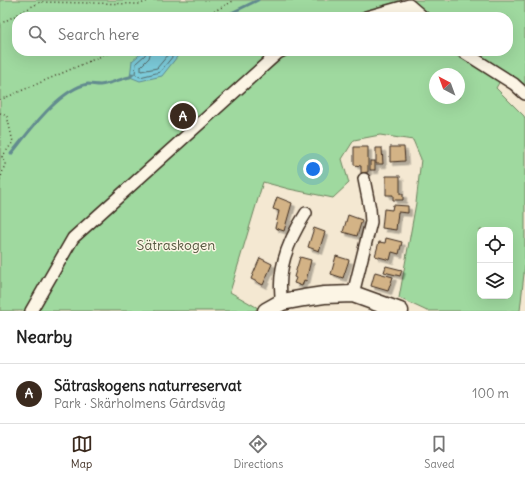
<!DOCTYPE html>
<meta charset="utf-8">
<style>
body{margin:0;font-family:Delius,sans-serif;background:#f2f2f2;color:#222}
.controls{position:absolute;right:12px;bottom:12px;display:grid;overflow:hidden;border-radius:8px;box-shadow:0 4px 16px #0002}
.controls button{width:36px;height:36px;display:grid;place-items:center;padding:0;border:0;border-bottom:1px solid #e0e0e0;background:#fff;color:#222;font:20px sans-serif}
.compass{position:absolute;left:429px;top:68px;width:36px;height:36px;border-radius:50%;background:#fff;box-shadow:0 4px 16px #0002;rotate:319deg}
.you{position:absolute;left:313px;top:169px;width:14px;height:14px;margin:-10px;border:3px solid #fff;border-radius:50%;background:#1a73e8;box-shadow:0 0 0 6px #1a73e833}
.badge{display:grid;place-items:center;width:26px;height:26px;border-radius:50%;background:#3b2a1e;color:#fff;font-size:13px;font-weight:700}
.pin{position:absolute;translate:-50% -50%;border:2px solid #fff;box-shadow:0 1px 4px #0006}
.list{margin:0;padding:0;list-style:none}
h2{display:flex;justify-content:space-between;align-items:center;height:52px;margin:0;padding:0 16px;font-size:17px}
h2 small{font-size:13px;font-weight:400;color:#767676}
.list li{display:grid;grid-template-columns:26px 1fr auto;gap:12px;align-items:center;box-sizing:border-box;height:60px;padding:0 16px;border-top:1px solid #e0e0e0}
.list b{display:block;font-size:15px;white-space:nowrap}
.list p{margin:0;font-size:13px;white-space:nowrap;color:#767676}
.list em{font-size:13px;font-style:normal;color:#767676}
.icon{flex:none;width:22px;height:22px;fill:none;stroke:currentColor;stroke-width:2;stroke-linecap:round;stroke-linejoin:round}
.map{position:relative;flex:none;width:525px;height:311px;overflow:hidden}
.search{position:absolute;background:#fff;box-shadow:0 4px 16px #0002;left:12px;right:12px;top:12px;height:44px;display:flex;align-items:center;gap:10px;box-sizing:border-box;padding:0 14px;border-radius:16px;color:#767676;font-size:15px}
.sheet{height:112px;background:#fff}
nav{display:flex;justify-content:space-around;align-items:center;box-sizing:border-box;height:56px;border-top:1px solid #e0e0e0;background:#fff;font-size:11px;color:#767676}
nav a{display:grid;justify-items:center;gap:2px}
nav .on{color:#3b2a1e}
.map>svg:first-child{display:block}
</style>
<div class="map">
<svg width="525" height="311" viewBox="0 0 525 311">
<defs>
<filter id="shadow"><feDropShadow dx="3.5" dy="3.5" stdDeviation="0" flood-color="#0004"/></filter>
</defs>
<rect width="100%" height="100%" fill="#f4e8d2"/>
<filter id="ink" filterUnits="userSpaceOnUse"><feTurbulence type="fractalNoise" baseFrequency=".025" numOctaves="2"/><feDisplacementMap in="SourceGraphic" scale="8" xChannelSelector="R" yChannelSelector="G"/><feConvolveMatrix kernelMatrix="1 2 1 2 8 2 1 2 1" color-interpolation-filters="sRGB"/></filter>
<g filter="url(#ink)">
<!-- green -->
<path fill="#9fd99f" stroke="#6d825e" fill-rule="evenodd" d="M0 0H525V89L504 74 496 88 524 116 525 118V264L520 311H427L399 298 416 203 421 159 413 140 380 135 354 140 342 159 349 183 333 198 289 189 263 182 230 292 258 308 254 311H0ZM17 17H508V51H17ZM435 74H459V98H435ZM480 230H510V296H480Z"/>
<!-- water -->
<polygon fill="#7ccbda" stroke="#628b8f" points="144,51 177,51 177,57 162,76 140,81 130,77 132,61"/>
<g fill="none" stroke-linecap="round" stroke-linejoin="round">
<!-- shore -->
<g stroke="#556a69" stroke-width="1">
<polyline points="146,51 145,55 136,63 135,74 140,77 160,72 173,56 173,51"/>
<polyline points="151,51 149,58 141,66 141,71 157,68 168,55 168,51"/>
</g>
<!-- stream -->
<g stroke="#628b8f" stroke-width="3">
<polyline points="223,17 258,0"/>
<path d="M11 154C28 133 59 89 88 84 92 84 96 85 100 85 110 84 120 79 130 77L133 74"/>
</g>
</g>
<!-- building -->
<g fill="#d3b386" stroke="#3b2a1e" filter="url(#shadow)">
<polygon points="354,147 368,147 368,172 361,173 361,166 354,165"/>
<polygon points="390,147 404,147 405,161 390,162"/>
<polygon points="376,148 382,148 383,164 376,164"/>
<rect x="370" y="161" width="5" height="9"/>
<polygon points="386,176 400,176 400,194 403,194 403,200 393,200 393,195 386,195"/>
<polygon points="277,197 292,203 284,231 275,228 279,211 273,209"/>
<polygon points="393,205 408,206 408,213 398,212 396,230 382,228 384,209 392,210"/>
<polygon points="348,215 362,220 357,236 343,232"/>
<polygon points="314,228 325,232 319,251 308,247"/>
<polygon points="386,238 402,242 399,254 392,252 390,260 375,256 379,242 385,243"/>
<polygon points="336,256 349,260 343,278 331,274"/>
<polygon points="300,257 311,260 306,281 304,280 302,286 294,283 296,278 294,277"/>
<polygon points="260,258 272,264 263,285 251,279"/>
<polygon points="386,266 402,270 400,276 384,272"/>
<polygon points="375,272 393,277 388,291 371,286"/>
</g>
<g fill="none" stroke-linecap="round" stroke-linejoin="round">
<!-- street casing -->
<g stroke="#3b2a1e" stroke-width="14">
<g id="street">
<polyline points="366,17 409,5 423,17"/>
<polyline points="462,51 514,84 525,94"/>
<polyline points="353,294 371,222 370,209 364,179"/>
<path d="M282 302C276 271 289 239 306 213"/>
<polyline points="31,311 73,238 278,53 282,51"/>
</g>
</g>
<!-- secondary casing -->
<g stroke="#3b2a1e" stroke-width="19">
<polyline id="secondary" points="266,311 282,302 304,298 324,295 353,294 400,311"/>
</g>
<!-- path -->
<g stroke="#3b2a1e" stroke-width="1.5" stroke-dasharray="1 3" stroke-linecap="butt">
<polyline points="199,17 209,14 235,0"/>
<polyline points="0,24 40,2 140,4 151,0"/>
<polyline points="0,100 113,51"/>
<polyline points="0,113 7,116 13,142 2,157 5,164 0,180"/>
</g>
<!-- street -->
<use href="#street" stroke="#fcf5e5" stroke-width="11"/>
<!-- secondary -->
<use href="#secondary" stroke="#fcf5e5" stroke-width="16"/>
</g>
</g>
<g text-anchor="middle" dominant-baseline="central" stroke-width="3" stroke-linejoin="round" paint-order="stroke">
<!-- park labels -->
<g font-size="14" fill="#54563e" stroke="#fcf5e5">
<text x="176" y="245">Sätraskogen</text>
</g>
</g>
</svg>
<div class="controls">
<button><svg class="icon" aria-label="locate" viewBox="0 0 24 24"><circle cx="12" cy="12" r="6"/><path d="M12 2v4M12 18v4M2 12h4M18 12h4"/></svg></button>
<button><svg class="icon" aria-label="layers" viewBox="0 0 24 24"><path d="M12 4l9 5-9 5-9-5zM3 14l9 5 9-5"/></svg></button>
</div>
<svg class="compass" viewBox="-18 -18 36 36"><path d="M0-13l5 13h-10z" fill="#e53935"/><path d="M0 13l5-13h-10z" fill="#767676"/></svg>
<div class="you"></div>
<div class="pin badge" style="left:183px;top:116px">A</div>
<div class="search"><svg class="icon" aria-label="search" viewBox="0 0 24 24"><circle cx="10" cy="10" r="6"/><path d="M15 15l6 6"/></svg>Search here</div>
</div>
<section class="sheet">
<h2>Nearby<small></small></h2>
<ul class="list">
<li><span class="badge">A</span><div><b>Sätraskogens naturreservat</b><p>Park · Skärholmens Gårdsväg</p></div><em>100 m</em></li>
</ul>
</section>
<nav>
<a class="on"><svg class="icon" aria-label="map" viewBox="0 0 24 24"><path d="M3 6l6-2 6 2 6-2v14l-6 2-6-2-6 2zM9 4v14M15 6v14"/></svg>Map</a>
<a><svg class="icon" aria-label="directions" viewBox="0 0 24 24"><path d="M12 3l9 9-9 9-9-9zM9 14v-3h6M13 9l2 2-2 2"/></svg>Directions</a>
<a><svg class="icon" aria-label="saved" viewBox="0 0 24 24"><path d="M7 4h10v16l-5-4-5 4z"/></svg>Saved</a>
</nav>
